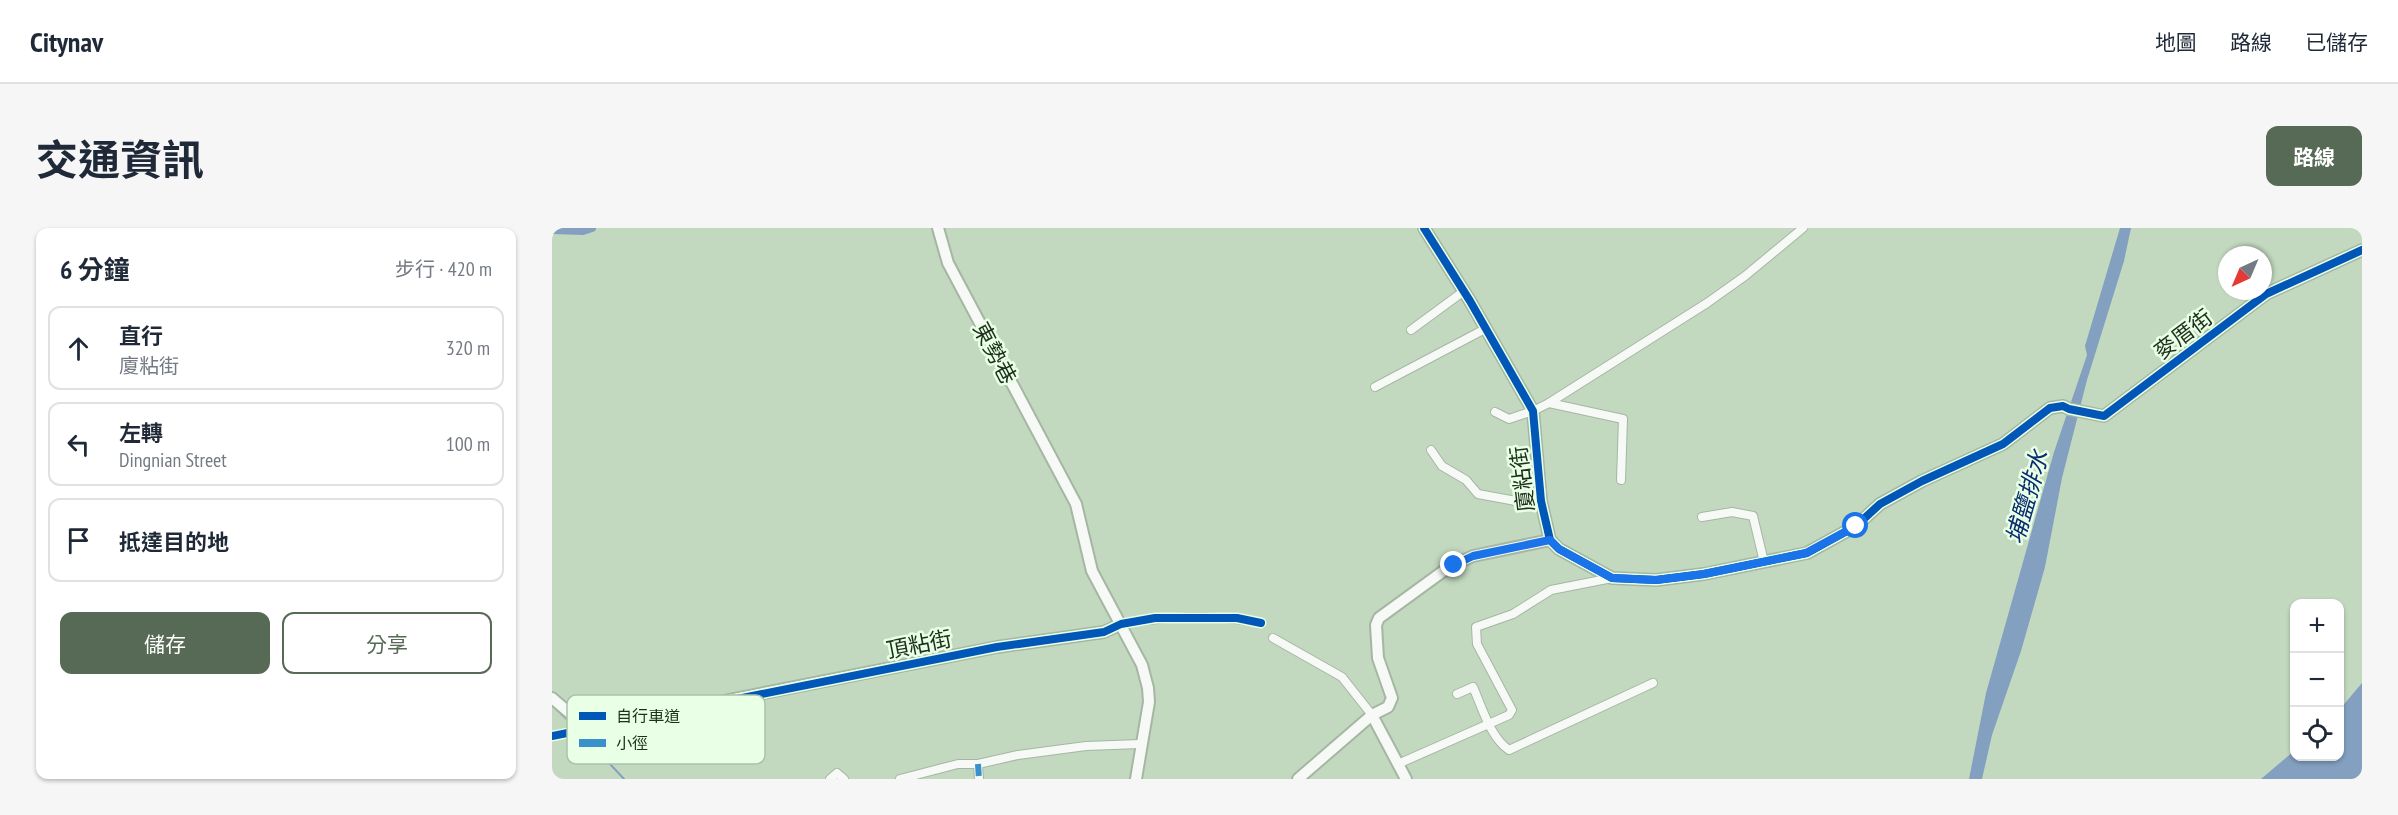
<!DOCTYPE html>
<html lang="zh-TW">
<meta charset="utf-8">
<style>
body{margin:0;font-family:"PT Sans Narrow","Noto Sans TC",sans-serif;background:#f6f6f7;color:#1f2937}
.controls{position:absolute;right:18px;bottom:18px;display:grid;overflow:hidden;border-radius:12px;box-shadow:0 2px 4px #0004}
.controls button{width:54px;height:54px;display:grid;place-items:center;padding:0;border:0;border-bottom:2px solid #e0e1e3;background:#fff;color:#1f2937;font:30px sans-serif}
.compass{position:absolute;left:1666px;top:18px;width:54px;height:54px;border-radius:50%;background:#fff;box-shadow:0 2px 4px #0004;rotate:224deg}
.stop{position:absolute;width:18px;height:18px;margin:-14px;border:4px solid #1a73e8;border-radius:50%;background:#fff}
.stop.end{background:#1a73e8;border-color:#fff;box-shadow:0 2px 6px #0008}
.list{margin:0;padding:0;list-style:none}
h2{display:flex;justify-content:space-between;align-items:center;height:78px;margin:0;padding:0 24px;font-size:26px}
h2 small{font-size:20px;font-weight:400;color:#747a83}
.list li{display:grid;grid-template-columns:39px 1fr auto;gap:18px;align-items:center;box-sizing:border-box;height:84px;margin:0 12px 12px;padding:0 12px;border:2px solid #e0e1e3;border-radius:12px}
.list b{display:block;font-size:22px;white-space:nowrap}
.list p{margin:0;font-size:20px;white-space:nowrap;color:#747a83}
.list em{font-size:20px;font-style:normal;color:#747a83}
.actions{display:flex;gap:12px;padding:18px 24px}
.actions a{flex:1;padding:14px 0;border:2px solid #576a55;border-radius:12px;text-align:center;font-size:21px;color:#576a55}
.actions .main{background:#576a55;color:#fff}
.icon{flex:none;width:33px;height:33px;fill:none;stroke:currentColor;stroke-width:2;stroke-linecap:round;stroke-linejoin:round}
.map{position:relative;flex:none;width:1810px;height:551px;overflow:hidden;border-radius:12px}
header{display:flex;align-items:center;gap:36px;box-sizing:border-box;height:84px;padding:0 30px;background:#fff;border-bottom:2px solid #e0e1e3}
header strong{font-size:28px}
nav{display:flex;gap:33px;margin-inline-start:auto;font-size:21px}
.intro{display:flex;align-items:center;justify-content:space-between;box-sizing:border-box;height:144px;padding:0 36px}
h1{margin:0;font-size:42px}
.button{padding:15px 27px;border-radius:12px;background:#576a55;color:#fff;font-size:21px;font-weight:700}
main{display:flex;gap:36px;padding:0 36px}
aside{flex:1;background:#fff;border-radius:12px;box-shadow:0 2px 4px #0004}
.map>svg:first-child{display:block}
</style>
<header>
<strong>Citynav</strong>
<nav><a>地圖</a><a>路線</a><a>已儲存</a></nav>
</header>
<div class="intro"><h1>交通資訊</h1><a class="button">路線</a></div>
<main>
<aside>
<h2>6 分鐘<small>步行 · 420 m</small></h2>
<ul class="list">
<li><svg class="icon" aria-label="ahead" viewBox="0 0 24 24"><path d="M12 20V5M6 11l6-6 6 6"/></svg><div><b>直行</b><p>廈粘街</p></div><em>320 m</em></li>
<li><svg class="icon" aria-label="left" viewBox="0 0 24 24"><path d="M17 20v-9H6M10 6l-5 5 5 5"/></svg><div><b>左轉</b><p>Dingnian Street</p></div><em>100 m</em></li>
<li><svg class="icon" aria-label="arrive" viewBox="0 0 24 24"><path d="M6 21V4h12l-3 4 3 4H6"/></svg><div><b>抵達目的地</b></div></li>
</ul>
<div class="actions"><a class="main">儲存</a><a>分享</a></div>
</aside>
<div class="map">
<svg width="1810" height="551" viewBox="0 0 1810 551">
<rect width="100%" height="100%" fill="#c2d9bf"/>
<!-- water -->
<g fill="#83a0c0">
<polygon points="1568,0 1579,0 1572,33 1535,152 1510,250 1493,339 1469,423 1440,507 1430,551 1417,551 1434,465 1502,224 1535,127 1533,118"/>
<polygon points="1810,455 1810,551 1709,551 1742,523 1742,528 1788,528 1788,481"/>
</g>
<g fill="none" stroke-linecap="round" stroke-linejoin="round">
<!-- stream -->
<g stroke="#83a0c0" stroke-width="2">
<polyline points="0,477 24,500"/>
<polyline points="28,504 72,551"/>
</g>
<!-- canal -->
<polyline stroke="#83a0c0" stroke-width="8" points="0,2 31,3 40,0"/>
<!-- street casing -->
<g stroke="#a5b7a3" stroke-width="10">
<g id="street">
<polyline points="859,102 912,63"/>
<polyline points="823,159 933,101"/>
<polyline points="997,175 1071,191 1069,252"/>
<polyline points="943,184 957,191 981,183 997,175 1155,75 1193,48 1251,0"/>
<polyline points="879,222 890,238 914,252 926,266 964,273 989,273"/>
<polyline points="1150,289 1180,284 1201,288 1212,334"/>
<path d="M569 396C615 388 663 386 709 395"/>
<polyline points="721,410 790,449 820,487"/>
<path d="M905 466 921 459C930 479 938 509 957 522L1101 455"/>
<polyline points="0,508 35,500"/>
<polyline points="426,536 427,551"/>
<polyline points="846,536 957,487 960,482 925,416 924,399 961,386 999,362 1060,350"/>
<polyline points="278,551 285,545 292,551"/>
<polyline points="348,551 406,536 426,536 466,527 534,518 588,516"/>
</g>
</g>
<!-- secondary casing -->
<g stroke="#a5b7a3" stroke-width="14">
<g id="secondary">
<polyline points="386,0 396,35 524,276 540,343 590,437 596,460 597,474 584,551"/>
<polyline points="872,0 918,73 981,183 989,273 998,312 1007,321 1060,350 1104,352 1152,346 1255,325 1304,298 1328,276 1370,253 1451,216 1498,180 1511,178 1517,181 1552,188 1714,66 1810,22"/>
<polyline points="0,470 35,500 445,419 552,404 569,396"/>
<polyline points="820,487 854,551"/>
<polyline points="746,551 820,487 836,479 840,470 826,430 824,397 827,390 897,339 921,328 998,312"/>
</g>
</g>
<!-- street -->
<use href="#street" stroke="#f6f9f5" stroke-width="8"/>
<!-- secondary -->
<use href="#secondary" stroke="#f6f9f5" stroke-width="10"/>
<!-- quiet -->
<polyline stroke="#3891ca" stroke-width="6" stroke-dasharray="12 6" stroke-linecap="butt" points="426,536 427,551"/>
<!-- cycleway casing -->
<g stroke="#e9ffe6" stroke-width="11">
<g id="cycleway">
<polyline points="872,0 918,73 981,183 989,273 998,312 1007,321 1060,350 1104,352 1152,346 1255,325 1304,298 1328,276 1370,253 1451,216 1498,180 1511,178 1517,181 1552,188 1714,66 1810,22"/>
<polyline points="0,508 445,419 552,404 569,396 603,390 685,390 709,395"/>
</g>
</g>
<!-- cycleway -->
<use href="#cycleway" stroke="#0057b8" stroke-width="8"/>
</g>
<g fill="none" stroke-linecap="round" stroke-linejoin="round">
<!-- route -->
<polyline stroke="#1a73e8" stroke-width="8" points="902,337 921,328 998,312 1007,321 1060,350 1104,352 1152,346 1254,325 1304,298"/>
</g>
<g text-anchor="middle" dominant-baseline="central" stroke-width="5" stroke-linejoin="round" paint-order="stroke">
<!-- street labels -->
<g font-size="22" fill="#1e2f1c" stroke="#e9ffe6">
<text transform="translate(1631 106) rotate(-37)">麥厝街</text>
<text transform="translate(443 125) rotate(62)">東勢巷</text>
<text transform="translate(970 251) rotate(-97)">廈粘街</text>
<text transform="translate(367 416) rotate(-11)">頂粘街</text>
</g>
<!-- water labels -->
<g font-size="24" font-style="italic" fill="#092d70" stroke="#e9ffe6">
<text transform="translate(1475 269) rotate(-74)">埔鹽排水</text>
</g>
</g>
<!-- legend -->
<rect x="15" y="467" width="198" height="69" rx="9" fill="#e9ffe6" stroke="#acc1a9" stroke-width="1.5"/>
<rect x="27" y="484" width="27" height="8" fill="#0057b8"/>
<rect x="27" y="511" width="27" height="8" fill="#3891ca"/>
<g font-size="16" fill="#1e2f1c">
<text x="64" y="494">自行車道</text>
<text x="64" y="521">小徑</text>
</g>
</svg>
<div class="controls">
<button>+</button>
<button>−</button>
<button><svg class="icon" aria-label="locate" viewBox="0 0 24 24"><circle cx="12" cy="12" r="6"/><path d="M12 2v4M12 18v4M2 12h4M18 12h4"/></svg></button>
</div>
<svg class="compass" viewBox="-18 -18 36 36"><path d="M0-13l5 13h-10z" fill="#e53935"/><path d="M0 13l5-13h-10z" fill="#747a83"/></svg>
<div class="stop" style="left:1304px;top:298px"></div>
<div class="stop end" style="left:902px;top:337px"></div>
</div>
</main>
